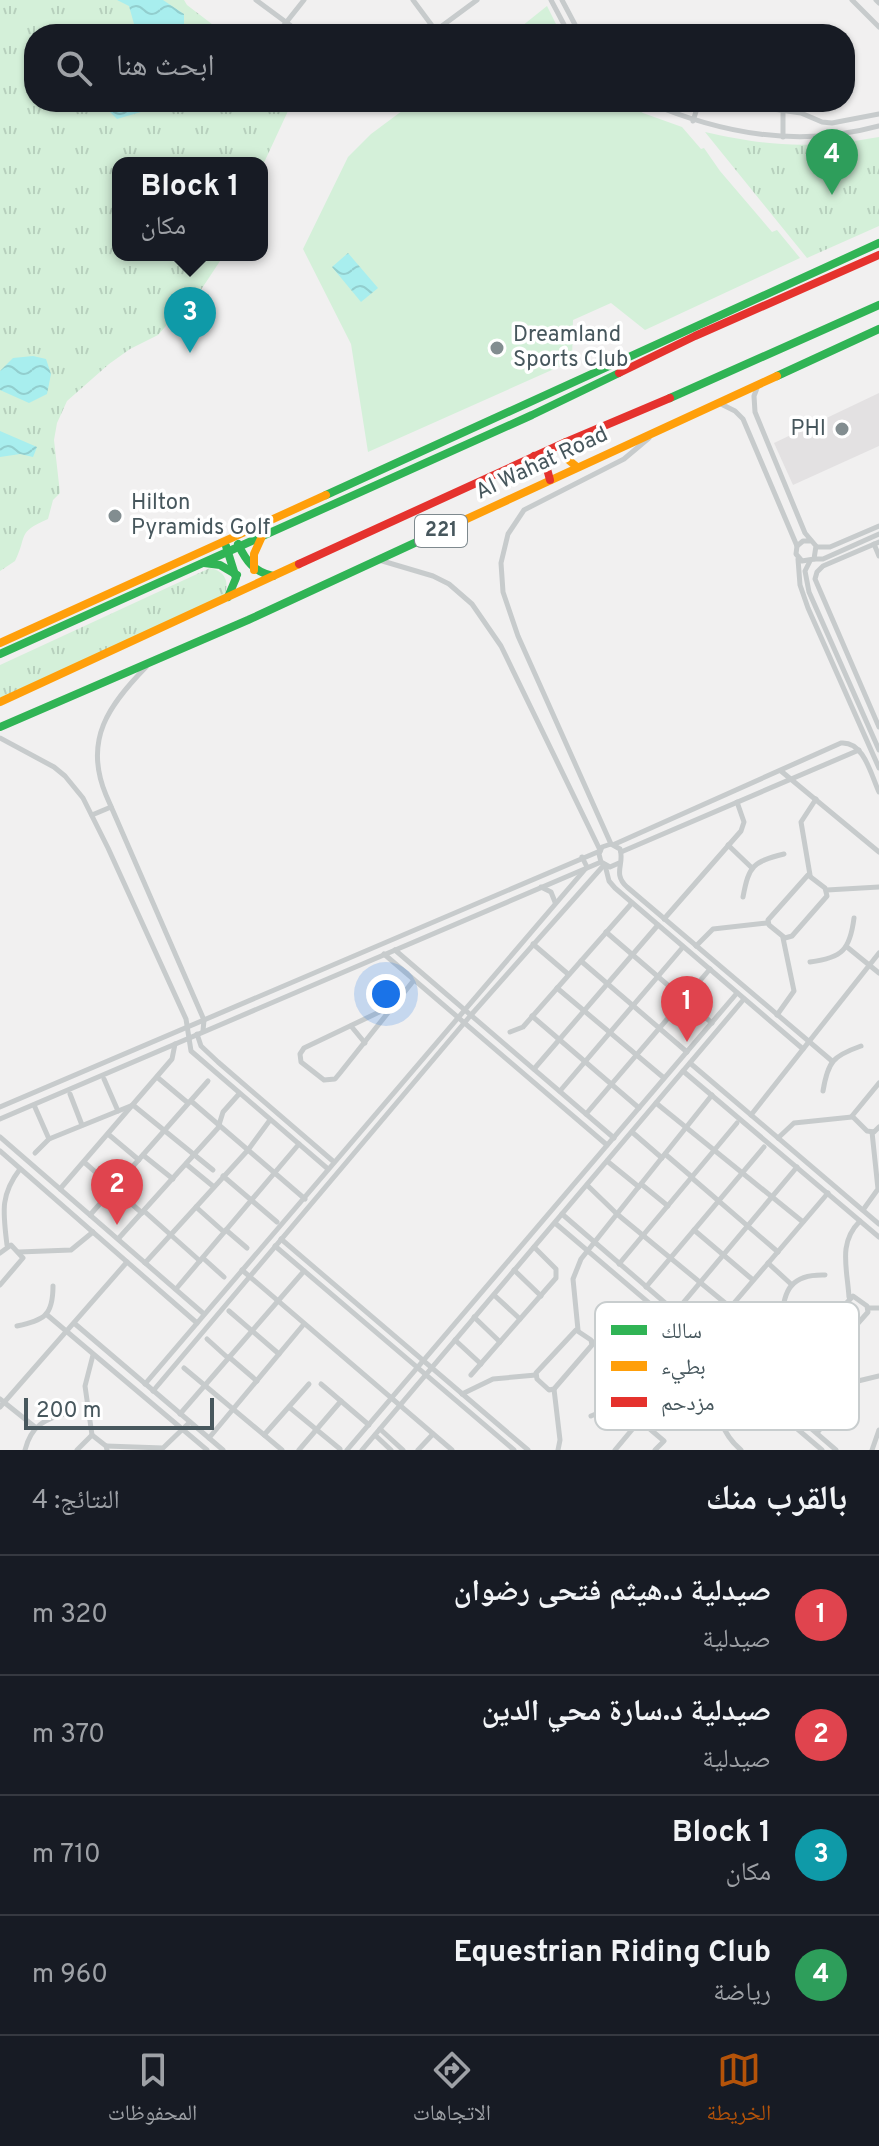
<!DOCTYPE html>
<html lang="ar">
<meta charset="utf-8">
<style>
body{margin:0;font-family:Overpass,"Noto Naskh Arabic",sans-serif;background:#242831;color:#f1f3f6;direction:rtl}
.scale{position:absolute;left:24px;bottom:20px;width:190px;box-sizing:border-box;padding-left:8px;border:4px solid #47575d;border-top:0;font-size:22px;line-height:28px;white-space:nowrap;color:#47575d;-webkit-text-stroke:6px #fff;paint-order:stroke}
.you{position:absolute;left:386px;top:994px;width:28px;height:28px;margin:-20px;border:6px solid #fff;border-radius:50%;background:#1a73e8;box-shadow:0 0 0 12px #1a73e833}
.badge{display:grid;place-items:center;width:52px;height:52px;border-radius:50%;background:#b45309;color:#fff;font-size:26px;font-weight:700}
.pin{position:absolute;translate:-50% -66px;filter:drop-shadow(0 2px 4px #0008)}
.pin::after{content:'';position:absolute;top:42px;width:28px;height:24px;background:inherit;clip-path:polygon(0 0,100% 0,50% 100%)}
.popup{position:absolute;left:112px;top:157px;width:156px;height:104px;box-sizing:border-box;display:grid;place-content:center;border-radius:16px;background:#171b24;filter:drop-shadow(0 2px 6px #0005);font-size:26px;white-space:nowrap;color:#9ea1a6}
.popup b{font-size:30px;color:#f1f3f6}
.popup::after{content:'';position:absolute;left:50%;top:100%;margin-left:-16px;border:16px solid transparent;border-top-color:#171b24}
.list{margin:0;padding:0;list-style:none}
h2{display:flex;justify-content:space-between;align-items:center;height:104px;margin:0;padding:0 32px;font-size:34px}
h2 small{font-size:26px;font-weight:400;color:#9ea1a6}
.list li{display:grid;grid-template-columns:52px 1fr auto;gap:24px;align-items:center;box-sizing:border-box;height:120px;padding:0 32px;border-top:2px solid #363941}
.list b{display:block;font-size:30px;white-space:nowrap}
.list p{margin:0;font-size:26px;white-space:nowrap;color:#9ea1a6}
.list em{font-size:26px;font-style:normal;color:#9ea1a6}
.icon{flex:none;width:44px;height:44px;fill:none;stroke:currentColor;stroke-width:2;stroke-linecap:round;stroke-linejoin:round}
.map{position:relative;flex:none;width:879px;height:1450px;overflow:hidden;direction:ltr}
.search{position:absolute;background:#171b24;box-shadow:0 2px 6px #0004;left:24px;right:24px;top:24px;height:88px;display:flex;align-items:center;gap:20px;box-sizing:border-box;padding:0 28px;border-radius:32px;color:#9ea1a6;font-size:30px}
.sheet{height:584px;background:#171b24}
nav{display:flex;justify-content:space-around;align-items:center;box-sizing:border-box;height:112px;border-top:2px solid #363941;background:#171b24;font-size:22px;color:#9ea1a6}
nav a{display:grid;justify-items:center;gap:4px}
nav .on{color:#b45309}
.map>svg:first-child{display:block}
</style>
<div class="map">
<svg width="879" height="1450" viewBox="0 0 879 1450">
<defs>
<pattern id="grass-tufts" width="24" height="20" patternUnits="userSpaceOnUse" patternTransform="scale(2)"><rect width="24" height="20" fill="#d4f0d9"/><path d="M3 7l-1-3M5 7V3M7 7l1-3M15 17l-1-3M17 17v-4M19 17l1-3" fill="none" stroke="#b7d0bd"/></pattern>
<pattern id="water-waves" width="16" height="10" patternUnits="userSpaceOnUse" patternTransform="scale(2)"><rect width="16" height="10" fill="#a8eeee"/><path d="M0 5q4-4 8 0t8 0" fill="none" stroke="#92cece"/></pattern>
</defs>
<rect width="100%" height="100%" fill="#f1f0f0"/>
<!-- education -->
<polygon fill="#e3e1e2" points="879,393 879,446 793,485 774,443"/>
<!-- grass -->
<g fill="url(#grass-tufts)">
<path d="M0 0H184L187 5 225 34H34V102H286L288 111 262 167V163H118V255H224L181 320 172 319 158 335 130 349 109 364 67 401 57 423 54 440 60 493 53 500 48 519C16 533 28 535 15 561L0 571Z"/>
<path d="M705 132C771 147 812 149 879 137V226L807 258Z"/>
<path d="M210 568C225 571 230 582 224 596L0 698V665Z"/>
</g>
<!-- garden -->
<g fill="#d4f0d9">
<polygon points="547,6 561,34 512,34"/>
<polygon points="414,102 627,102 643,113 682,127 701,149 704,148 720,171 772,232 777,230 800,258 645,330 611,303 573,320 572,361 368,452 351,344 303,249 348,157 371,134"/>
</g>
<!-- water -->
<g fill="url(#water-waves)">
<polygon points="117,0 163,0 184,14 184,32 182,34 145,34 134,24 129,6"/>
<polygon points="105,102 175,102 117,119 107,109"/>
<polygon points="348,253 378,288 361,302 332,267"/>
<polygon points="33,356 46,359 51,374 47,394 29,403 0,390 0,371 13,358"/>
<polygon points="0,431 37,447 33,457 20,454 0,457"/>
</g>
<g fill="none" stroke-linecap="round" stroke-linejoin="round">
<!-- street -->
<g stroke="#c7cbcc" stroke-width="5">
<polyline points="256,0 302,34"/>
<polyline points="413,0 436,31"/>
<polyline points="551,0 569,34"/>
<polyline points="562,0 580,34"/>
<polyline points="852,0 879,27"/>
<polyline points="876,0 879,3"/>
<polyline points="277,34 304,0"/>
<polyline points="431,34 477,0"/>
<path d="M647 102C722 134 799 148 879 126"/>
<polyline points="722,102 801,113 822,122 832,123 879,114"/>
<polyline points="783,111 783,137"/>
<polyline points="693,121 699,102"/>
<polyline points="757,388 754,396 755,412 805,533 816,546 814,559 802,561 796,554 797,546 803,541 810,541"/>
<polyline points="719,403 735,411 743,419 797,546"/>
<polyline points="879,542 823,566 817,572 815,579 879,727"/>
<polyline points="874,544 879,556"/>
<polyline points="817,547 830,547 879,526"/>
<polyline points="798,559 800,585 808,608 879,768"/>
<polyline points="814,559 823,559 879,534"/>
<polyline points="379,560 433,576 449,584 472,604 501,646 600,850"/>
<polyline points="810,561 805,571 809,592 879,750"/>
<path d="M146 667C109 705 83 740 106 795L204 1020 203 1031"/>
<polyline points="0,738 54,767 65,776 83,798 108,848 186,1019 191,1051 328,1169"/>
<polyline points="781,771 879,852"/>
<polyline points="92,815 111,807"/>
<polyline points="611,844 518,636 503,592 501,563 508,534 524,510 624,459 649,438"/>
<path d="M615 844 841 743C864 741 871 775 879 792"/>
<polyline points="728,845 752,868"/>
<polyline points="621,852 859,750"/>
<path d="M619 863 610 867 601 862 599 854 602 847 611 844 620 849C625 864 612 873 627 887L832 1061"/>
<polyline points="605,865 609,881 615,888 803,1049"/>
<polygon points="808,875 825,888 827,896 792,936 785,938 769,925 768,920"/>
<polyline points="810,875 801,822 816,799"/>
<polyline points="541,887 551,892 555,902"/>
<polyline points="827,890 879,887"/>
<path d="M743 897C749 865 753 862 784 854"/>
<polyline points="664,919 741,831 744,822 737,802"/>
<polyline points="606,932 712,1023"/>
<polyline points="533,944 568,974"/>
<polyline points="696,946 713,929 767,923"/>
<polyline points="847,947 879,973"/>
<polyline points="395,950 614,1138"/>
<polyline points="384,954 607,1145"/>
<polyline points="581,961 687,1052"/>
<path d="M810 962C842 958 850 950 854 918"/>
<polyline points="557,988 664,1078"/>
<polyline points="396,1004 304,1048 300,1054 301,1062 324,1080 335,1079 340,1073 414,980"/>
<polyline points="777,1015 794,991 783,938"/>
<polyline points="532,1016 639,1108"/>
<polyline points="351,1026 365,1043"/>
<polyline points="510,1032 523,1027 632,903"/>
<polyline points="197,1034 201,1046 218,1062 334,1162"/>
<polyline points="690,1063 879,1224"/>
<polyline points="534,1069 658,925"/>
<polyline points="683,1071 879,1237"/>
<polyline points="157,1077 188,1103"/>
<polyline points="104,1079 118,1111"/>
<polyline points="879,1083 852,1116 867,1131 874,1132 879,1127"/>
<polyline points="560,1091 683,947"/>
<path d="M823 1091C828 1061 833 1056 861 1046"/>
<polyline points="70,1094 82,1125"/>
<polyline points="191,1101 305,1199"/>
<polyline points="656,1103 803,1222"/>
<polyline points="34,1105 49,1139"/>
<polyline points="0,1107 600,851"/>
<polyline points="586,1114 710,969"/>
<polyline points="751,1115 879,953"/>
<polyline points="0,1119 601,862"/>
<polyline points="632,1132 662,1158"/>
<polyline points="108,1134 139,1160"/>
<polyline points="0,1137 204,1314"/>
<polyline points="778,1138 794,1123 852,1117"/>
<polyline points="0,1151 197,1323"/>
<polyline points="35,1153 49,1139 133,1105 213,1170"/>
<polyline points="665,1154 692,1177"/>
<polyline points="143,1155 173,1179"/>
<polyline points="607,1161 639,1187"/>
<polyline points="84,1162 142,1213"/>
<polyline points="186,1164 214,1187"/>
<polyline points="223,1176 277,1222"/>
<polyline points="692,1178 778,1252"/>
<polyline points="641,1184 668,1206"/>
<polyline points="587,1185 617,1214 730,1307"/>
<polyline points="60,1189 172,1059 175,1044"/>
<polyline points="196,1207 224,1232"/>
<polyline points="863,1210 878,1189 872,1132"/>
<polyline points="144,1211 200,1261"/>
<polyline points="562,1214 836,1450"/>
<polyline points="90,1215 208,1081"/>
<polyline points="555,1223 822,1450"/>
<polyline points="226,1230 247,1248"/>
<polyline points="694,1230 753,1280"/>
<polyline points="118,1239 218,1128 223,1112 239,1094"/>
<polyline points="281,1239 528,1450"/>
<path d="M7 1245C3 1212 0 1195 20 1169"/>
<polyline points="275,1246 514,1450"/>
<polyline points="19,1252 71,1250 93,1232"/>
<polyline points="0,1253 11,1245 23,1258 0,1285"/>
<polyline points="203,1258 224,1277"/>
<polyline points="145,1263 248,1150 270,1120"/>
<polyline points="768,1263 792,1285"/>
<polyline points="619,1264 737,1123"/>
<polyline points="242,1270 452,1450"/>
<polyline points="514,1270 541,1296"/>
<polyline points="646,1287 764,1147"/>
<polyline points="176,1289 299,1144"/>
<polyline points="494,1295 520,1319"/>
<polygon points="853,1296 867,1306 868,1312 829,1356 825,1357 812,1346 811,1342"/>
<path d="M849 1297C847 1267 838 1243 860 1221"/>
<polyline points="868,1308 879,1308"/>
<polyline points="229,1311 279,1354"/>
<polyline points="46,1314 207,1450"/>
<polyline points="474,1317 500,1342"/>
<path d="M782 1320C783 1289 792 1274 825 1275"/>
<polyline points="74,1323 223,1450"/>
<path d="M17 1326C44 1320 53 1316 53 1286"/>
<polygon points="576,1330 591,1340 592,1345 554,1389 549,1390 537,1379 536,1373"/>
<polyline points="578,1330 573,1279 581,1259 712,1095"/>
<polyline points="705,1337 828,1193"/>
<polyline points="207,1339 228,1358"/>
<polyline points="455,1340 481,1364"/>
<polyline points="592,1342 647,1339 657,1334 797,1167"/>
<polyline points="229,1357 257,1381"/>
<polyline points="736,1364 755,1347 811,1343"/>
<polyline points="184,1368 282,1450"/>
<path d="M728 1370C724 1375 719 1380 717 1386 710 1407 725 1437 741 1450"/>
<polyline points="471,1375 556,1278 556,1269 534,1247"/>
<polyline points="858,1381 879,1376"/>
<polyline points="145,1384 587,867 582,857"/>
<polyline points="321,1384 369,1425"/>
<polyline points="554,1389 560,1440 558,1450"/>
<polyline points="153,1391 471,1015 604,865"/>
<polyline points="462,1394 493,1379 536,1375"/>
<polyline points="0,1399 35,1427"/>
<polyline points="618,1402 664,1441 655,1450"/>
<polyline points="0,1407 127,1262"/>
<polyline points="289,1407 340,1449"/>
<polyline points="180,1414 304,1271"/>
<path d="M591 1416C617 1406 622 1401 627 1373"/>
<polyline points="380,1429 403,1450"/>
<polyline points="817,1433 831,1416 827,1357"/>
<polyline points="92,1435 85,1386 93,1355"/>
<polyline points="264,1435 309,1384"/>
<polyline points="375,1435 391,1450"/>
<polyline points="209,1438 304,1324"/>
<polyline points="106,1446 163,1448 190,1422"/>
<path d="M25 1450C31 1426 45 1418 69 1413"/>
<polyline points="77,1450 92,1435 106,1446 107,1450"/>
<polyline points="299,1450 341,1401"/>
<polyline points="347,1450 737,993"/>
<polyline points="362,1450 744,999"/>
<polyline points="418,1450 433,1434"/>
<polyline points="615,1450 701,1347"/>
<polyline points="872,1450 879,1430"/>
</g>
<!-- fast -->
<g stroke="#30b455" stroke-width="8">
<polyline points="777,376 879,329"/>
<polyline points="670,398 879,305"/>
<polyline points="326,495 879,243"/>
<path d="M238 544C246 561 254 572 273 576"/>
<polyline points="226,546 236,578 228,597"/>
<polyline points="204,563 220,565 237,575"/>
<polyline points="0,654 532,415 619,373"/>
<polyline points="0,727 248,620 447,528"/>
</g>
<!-- slow -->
<g stroke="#ff9f0a" stroke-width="8">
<polyline points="566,442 565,457 577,467"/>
<polyline points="447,528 777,376"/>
<polyline points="254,570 254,554 263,534"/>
<polyline points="0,643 326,495"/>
<polyline points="0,702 299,564"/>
</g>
<!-- jam -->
<g stroke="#e5322d" stroke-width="8">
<polyline points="619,373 695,336 879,255"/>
<polyline points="534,456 546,465 550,480"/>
<polyline points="299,564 566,442 670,398"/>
</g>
</g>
<!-- markers -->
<g fill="#828d90" stroke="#fff" stroke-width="3">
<circle cx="497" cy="348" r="8"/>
<circle cx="842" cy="429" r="8"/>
<circle cx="115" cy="516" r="8"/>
</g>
<g text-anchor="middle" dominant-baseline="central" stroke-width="7" stroke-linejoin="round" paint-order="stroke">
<!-- shield labels -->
<rect fill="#fff" stroke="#7e898e" stroke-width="2" x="415" y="515" width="52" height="32" rx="6"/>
<g font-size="20" font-weight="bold" fill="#47575d">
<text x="441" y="531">221</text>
</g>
<!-- poi labels -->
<g font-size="22" fill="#47575d" stroke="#fff" text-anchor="start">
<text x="513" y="335">Dreamland<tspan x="513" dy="25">Sports Club</tspan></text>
<text x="826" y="429" text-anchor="end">PHI</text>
<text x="131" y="503">Hilton<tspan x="131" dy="25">Pyramids Golf</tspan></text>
</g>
<!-- street labels -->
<g font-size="22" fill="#47575d" stroke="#fff">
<text transform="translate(542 464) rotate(-25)">Al Wahat Road</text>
</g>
</g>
<!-- legend -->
<rect x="595" y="1302" width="264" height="128" rx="12" fill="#fff" stroke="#c8cdce" stroke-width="2"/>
<rect x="611" y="1325" width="36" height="10" fill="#30b455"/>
<rect x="611" y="1361" width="36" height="10" fill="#ff9f0a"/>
<rect x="611" y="1397" width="36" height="10" fill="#e5322d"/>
<g font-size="22" fill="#47575d">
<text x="661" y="1338">سالك</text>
<text x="661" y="1374">بطيء</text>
<text x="661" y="1410">مزدحم</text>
</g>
</svg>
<div class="scale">200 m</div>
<div class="you"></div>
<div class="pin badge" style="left:687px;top:1042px;background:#e0444e">1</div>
<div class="pin badge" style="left:117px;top:1225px;background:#e0444e">2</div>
<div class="pin badge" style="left:190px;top:353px;background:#0f9aa8">3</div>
<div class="popup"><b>Block 1</b>مكان</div>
<div class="pin badge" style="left:832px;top:195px;background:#2e9e5b">4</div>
<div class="search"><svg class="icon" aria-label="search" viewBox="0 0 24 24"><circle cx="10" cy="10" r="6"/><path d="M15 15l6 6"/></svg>ابحث هنا</div>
</div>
<section class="sheet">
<h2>بالقرب منك<small>النتائج: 4</small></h2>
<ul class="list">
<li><span class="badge" style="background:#e0444e">1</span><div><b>صيدلية د.هيثم فتحى رضوان</b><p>صيدلية</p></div><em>320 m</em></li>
<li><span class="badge" style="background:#e0444e">2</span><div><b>صيدلية د.سارة محي الدين</b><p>صيدلية</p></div><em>370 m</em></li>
<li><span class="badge" style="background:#0f9aa8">3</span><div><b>Block 1</b><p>مكان</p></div><em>710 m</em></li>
<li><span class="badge" style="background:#2e9e5b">4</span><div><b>Equestrian Riding Club</b><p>رياضة</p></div><em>960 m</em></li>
</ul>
</section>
<nav>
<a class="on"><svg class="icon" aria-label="map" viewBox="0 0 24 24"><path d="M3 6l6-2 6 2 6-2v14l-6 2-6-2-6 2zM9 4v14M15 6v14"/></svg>الخريطة</a>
<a><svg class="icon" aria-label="directions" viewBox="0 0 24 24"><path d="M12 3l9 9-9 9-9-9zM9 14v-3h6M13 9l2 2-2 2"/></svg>الاتجاهات</a>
<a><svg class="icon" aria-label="saved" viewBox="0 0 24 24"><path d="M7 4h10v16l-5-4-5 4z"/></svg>المحفوظات</a>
</nav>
